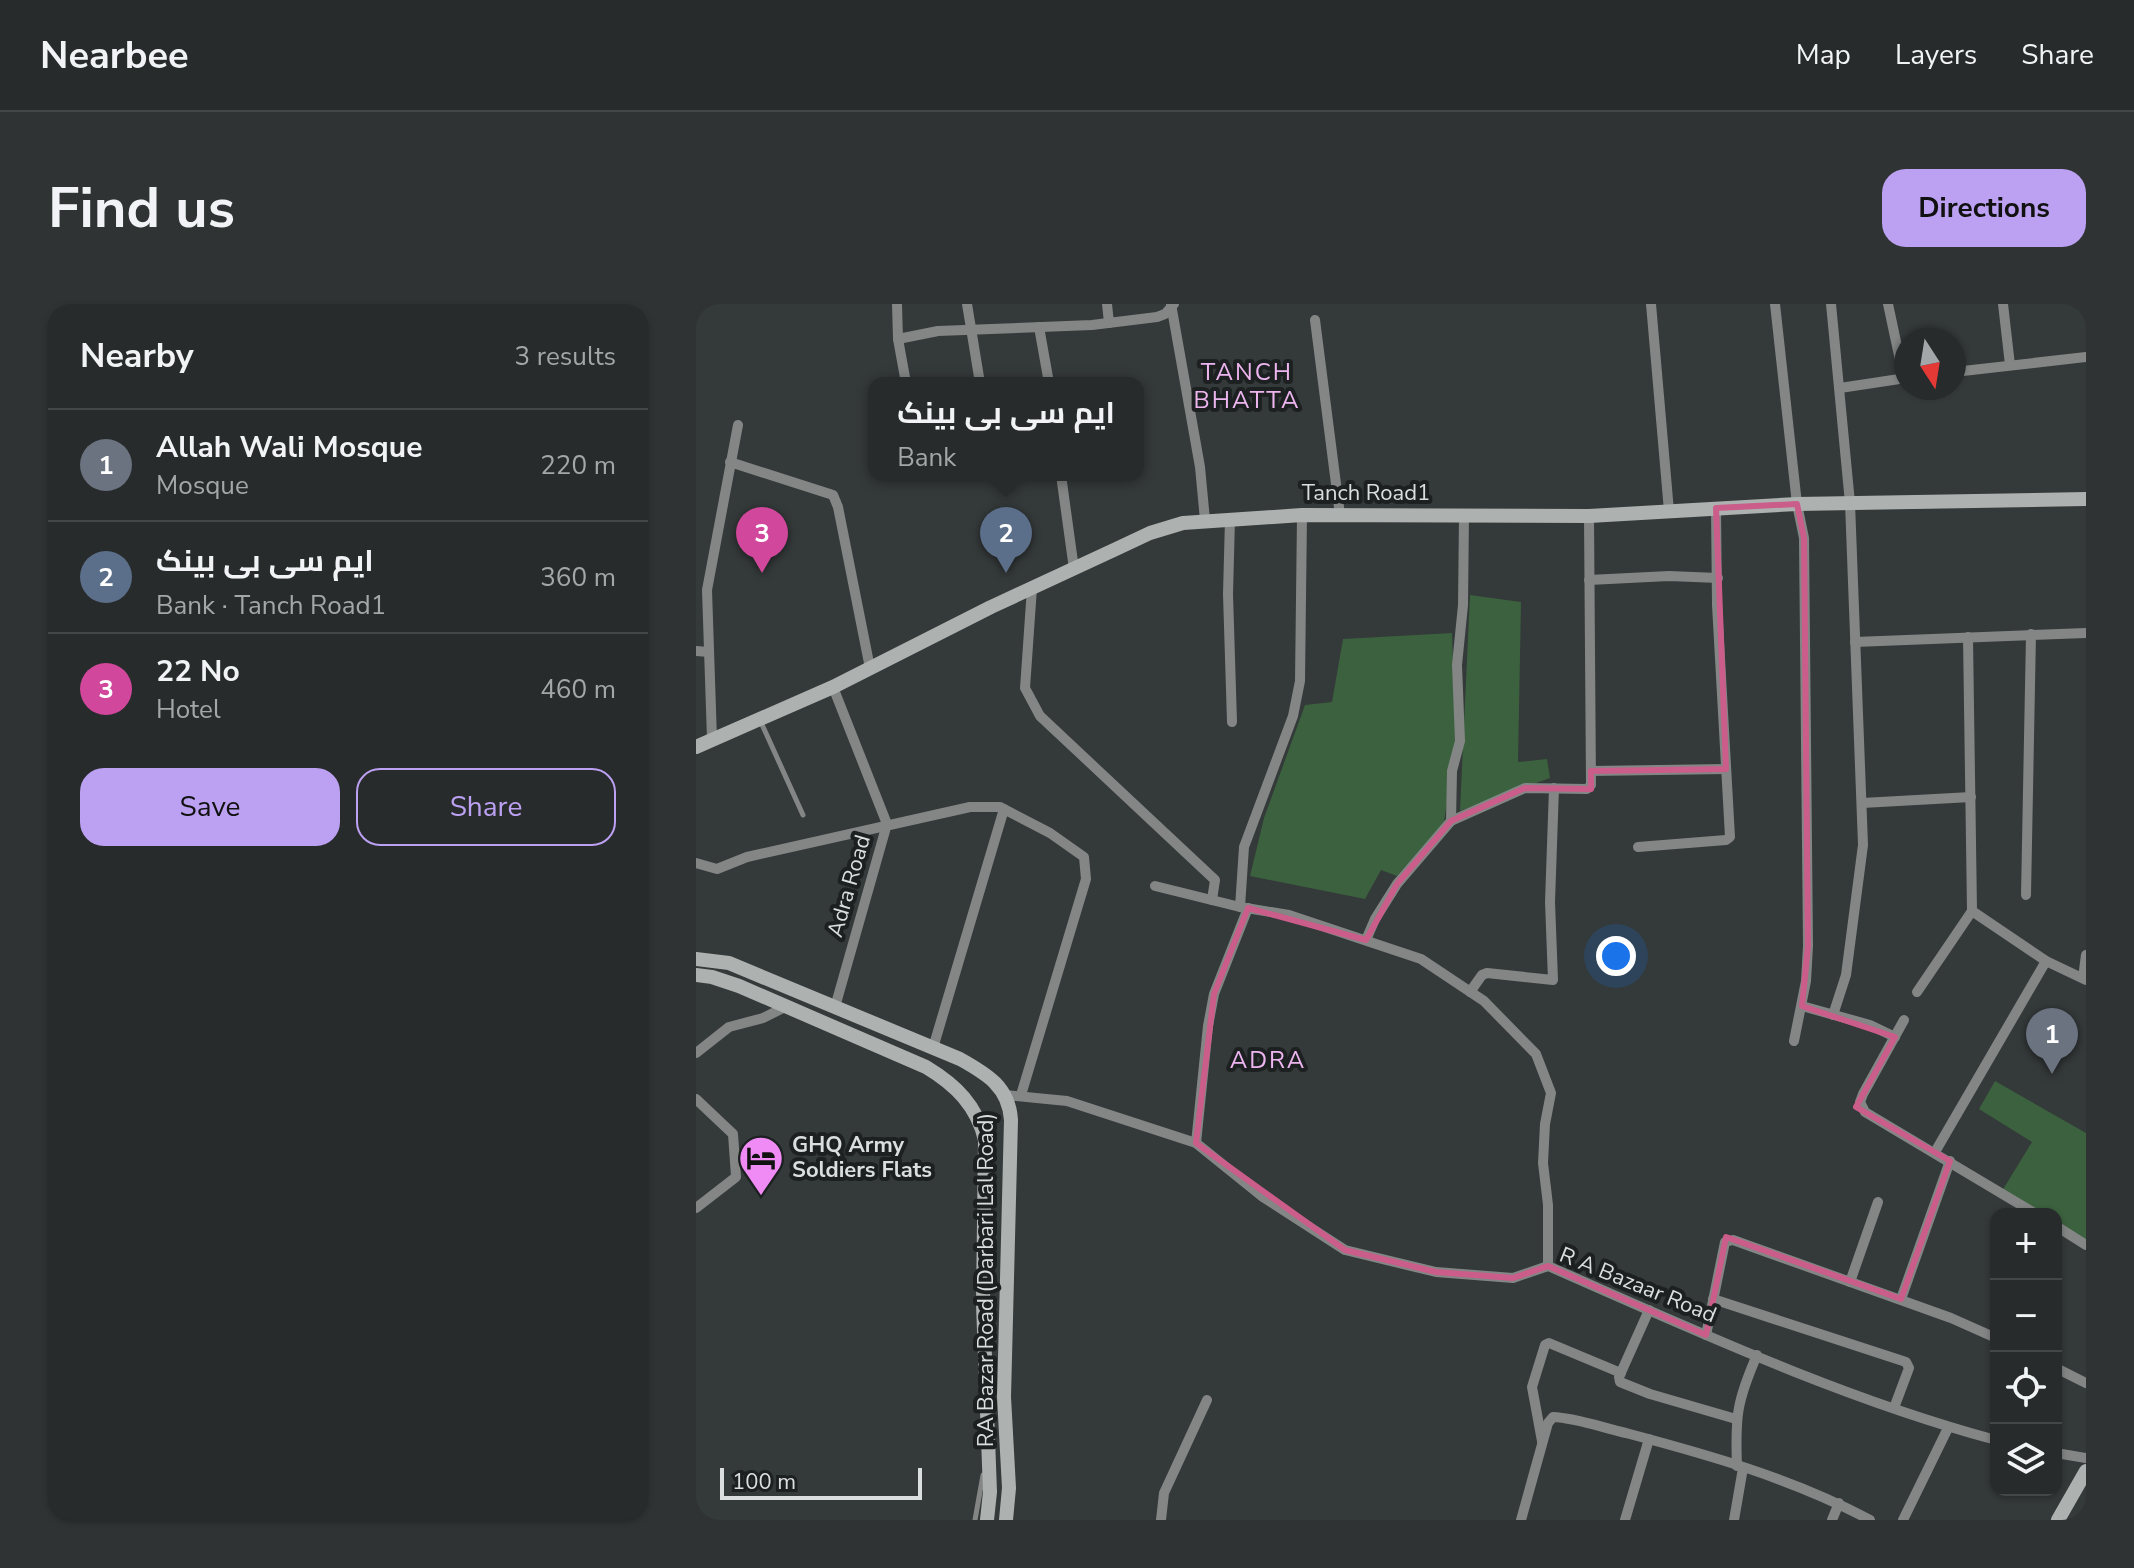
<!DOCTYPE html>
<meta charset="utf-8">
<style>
body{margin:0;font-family:"Nunito Sans",Cairo,sans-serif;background:#2f3333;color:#f1f3f6}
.controls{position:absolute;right:24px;bottom:24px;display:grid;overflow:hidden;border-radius:16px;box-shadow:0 2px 6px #0004}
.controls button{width:72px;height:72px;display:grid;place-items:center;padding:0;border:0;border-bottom:2px solid #434747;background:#272b2b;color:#f1f3f6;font:40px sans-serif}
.compass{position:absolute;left:1198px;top:24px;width:72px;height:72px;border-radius:50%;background:#272b2b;box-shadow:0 2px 6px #0004;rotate:168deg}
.scale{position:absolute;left:24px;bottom:20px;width:202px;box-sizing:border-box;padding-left:8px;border:4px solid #dadede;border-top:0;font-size:22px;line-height:28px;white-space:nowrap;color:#dadede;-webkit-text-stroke:6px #1d2020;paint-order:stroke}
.you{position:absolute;left:920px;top:652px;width:28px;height:28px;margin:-20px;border:6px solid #fff;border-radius:50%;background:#1a73e8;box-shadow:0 0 0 12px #1a73e833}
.badge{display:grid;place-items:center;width:52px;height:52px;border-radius:50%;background:#bca0f2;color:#fff;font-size:26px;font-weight:700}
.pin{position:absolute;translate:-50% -66px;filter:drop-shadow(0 2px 4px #0008)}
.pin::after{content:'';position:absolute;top:42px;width:28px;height:24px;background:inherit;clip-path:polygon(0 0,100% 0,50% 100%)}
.popup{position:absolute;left:172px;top:73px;width:276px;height:104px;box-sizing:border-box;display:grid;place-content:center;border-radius:16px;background:#272b2b;filter:drop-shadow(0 2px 6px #0005);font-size:26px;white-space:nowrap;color:#a4a7a9}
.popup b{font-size:30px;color:#f1f3f6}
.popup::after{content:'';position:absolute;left:50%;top:100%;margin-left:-16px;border:16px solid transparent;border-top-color:#272b2b}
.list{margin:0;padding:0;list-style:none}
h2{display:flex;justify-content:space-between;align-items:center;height:104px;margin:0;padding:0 32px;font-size:34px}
h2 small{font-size:26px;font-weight:400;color:#a4a7a9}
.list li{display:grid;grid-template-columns:52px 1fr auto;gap:24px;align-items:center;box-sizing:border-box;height:112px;padding:0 32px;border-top:2px solid #434747}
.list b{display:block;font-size:30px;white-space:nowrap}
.list p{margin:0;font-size:26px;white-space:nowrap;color:#a4a7a9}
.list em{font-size:26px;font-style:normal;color:#a4a7a9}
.actions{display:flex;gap:16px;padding:24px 32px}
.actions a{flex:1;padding:18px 0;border:2px solid #bca0f2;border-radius:24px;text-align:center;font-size:28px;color:#bca0f2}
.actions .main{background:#bca0f2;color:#111}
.icon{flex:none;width:44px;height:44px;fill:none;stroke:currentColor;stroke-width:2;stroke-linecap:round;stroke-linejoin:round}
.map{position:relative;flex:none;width:1390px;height:1216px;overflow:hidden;border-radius:24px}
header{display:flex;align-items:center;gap:48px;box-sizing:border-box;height:112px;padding:0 40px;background:#272b2b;border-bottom:2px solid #434747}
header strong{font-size:38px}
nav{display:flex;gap:44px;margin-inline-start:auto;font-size:28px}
.intro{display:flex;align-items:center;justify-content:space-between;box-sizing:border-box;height:192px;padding:0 48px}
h1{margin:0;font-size:56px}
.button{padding:20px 36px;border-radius:24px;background:#bca0f2;color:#111;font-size:28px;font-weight:700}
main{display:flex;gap:48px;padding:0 48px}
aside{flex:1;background:#272b2b;border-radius:24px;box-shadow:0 2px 6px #0004}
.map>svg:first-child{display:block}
</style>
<header>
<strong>Nearbee</strong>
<nav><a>Map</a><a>Layers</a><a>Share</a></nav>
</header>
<div class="intro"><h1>Find us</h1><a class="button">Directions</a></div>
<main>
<aside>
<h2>Nearby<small>3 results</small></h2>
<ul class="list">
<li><span class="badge" style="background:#6b7280">1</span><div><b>Allah Wali Mosque</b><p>Mosque</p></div><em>220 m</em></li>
<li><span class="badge" style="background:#5c6f8a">2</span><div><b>ایم سی بی بینک</b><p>Bank · Tanch Road1</p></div><em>360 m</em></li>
<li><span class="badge" style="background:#d1479c">3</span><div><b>22 No</b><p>Hotel</p></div><em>460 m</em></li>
</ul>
<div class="actions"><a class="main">Save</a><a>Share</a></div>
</aside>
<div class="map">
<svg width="1390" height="1216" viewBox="0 0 1390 1216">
<rect width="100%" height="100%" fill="#343939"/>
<!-- green -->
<g fill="#3b613e">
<polygon points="774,291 825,298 822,458 851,455 854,474 764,507"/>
<polygon points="756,329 760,437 748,518 701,572 685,566 669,595 554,572 568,514 609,401 636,398 647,335"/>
<polygon points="1299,777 1390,829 1390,938 1360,920 1360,910 1344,910 1306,887 1336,838 1283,805"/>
</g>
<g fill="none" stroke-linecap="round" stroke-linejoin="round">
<!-- lane -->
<g stroke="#838685" stroke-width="5">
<polyline points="64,416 107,511"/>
<polyline points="279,1216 287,1171"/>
</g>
<!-- street -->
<g stroke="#838685" stroke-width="10">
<polyline points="201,0 202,35 210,79"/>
<polyline points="271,0 284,79"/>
<polyline points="411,0 413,19"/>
<polyline points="475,0 504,163 509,216"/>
<polyline points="955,0 973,207"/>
<polyline points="1079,0 1101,200 1108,234 1112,642 1110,677 1098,737"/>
<polyline points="1135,0 1154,199 1167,541 1150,671 1137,711"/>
<polyline points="1192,0 1208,75"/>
<polyline points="1307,0 1314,61"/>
<polyline points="619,16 644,211"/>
<polyline points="343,23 353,79"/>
<polyline points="202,35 242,27 396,21 461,13 469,10 478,0"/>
<polyline points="1258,68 1390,53"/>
<polyline points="1144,84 1210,74"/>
<polyline points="34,158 137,191 142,203 174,364"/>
<polyline points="365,171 378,265"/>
<polyline points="534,215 532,290 536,418"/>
<polyline points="893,276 973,272 1022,274"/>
<polyline points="336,284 329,384 344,412 519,576 516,596"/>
<polyline points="1272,333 1276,607 1350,657 1390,676"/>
<polyline points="1159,338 1390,329"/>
<polyline points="0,347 13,348"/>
<polyline points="137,383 191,520 139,703"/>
<polyline points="16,435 11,286 42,121"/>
<polyline points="895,467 1030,465"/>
<polyline points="1166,499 1275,493"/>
<polyline points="755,517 829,484 891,485 895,481 893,212"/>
<polyline points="942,543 1030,536 1034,533 1021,301 1020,204"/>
<polyline points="0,559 21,565 51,553 274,503 304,503 354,529 388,553 390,575 325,791"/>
<polyline points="459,582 544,603 593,611 725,655 788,697 840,750 855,789 849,820 847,859 852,901 852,962"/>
<polyline points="1330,591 1335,330"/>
<polyline points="544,603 548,543 597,412 604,377 606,211"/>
<polyline points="670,636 679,615 701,580 755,517 756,467 764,437 761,361 767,301 768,211"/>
<polyline points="1387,674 1390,651"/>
<polyline points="774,688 786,671 791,669 857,676 854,598 858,484"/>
<polyline points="1221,688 1276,607"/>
<polyline points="1106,702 1174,721 1199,733"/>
<polyline points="1208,716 1167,790 1164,798 1169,808 1340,910"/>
<polyline points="237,744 308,505"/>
<polyline points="0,749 33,723 67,714 91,702"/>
<path d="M309 791 371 797 500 839 567 893 649 946 740 968 817 974 852 962C998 1026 1147 1095 1300 1136"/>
<polyline points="0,795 37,830 40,873 0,904"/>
<polyline points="500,839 512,722 518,690 552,604"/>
<polyline points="1239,848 1350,657"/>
<polyline points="1360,922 1390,941"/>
<polyline points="1154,978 1182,898"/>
<polyline points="1017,995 1210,1058 1213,1064 1198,1104"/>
<polyline points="1205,995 1254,857"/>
<polyline points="953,1006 923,1073 924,1078 954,1090 1040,1115"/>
<polyline points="1010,1031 1029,938 1037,936 1255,1014 1300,1034"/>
<polyline points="1360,1064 1390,1079"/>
<polyline points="846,1137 836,1083 849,1041 853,1039 925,1069"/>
<polyline points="1360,1149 1390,1154"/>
<path d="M1041 1162C1039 1112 1041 1097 1061 1051"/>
<polyline points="465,1216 468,1189 511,1096"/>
<path d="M825 1216 852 1119 857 1113C881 1114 907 1124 930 1129 1013 1151 1098 1175 1174 1216"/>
<polyline points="929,1216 953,1135"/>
<polyline points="1038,1216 1047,1164"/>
<polyline points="1136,1216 1143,1199"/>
<polyline points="1207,1216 1252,1124"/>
</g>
<!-- secondary -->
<g stroke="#adb2b0" stroke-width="14">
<polyline points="0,443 137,383 295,303 420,245 454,229 487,219 606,211 893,212 1101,200 1390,195"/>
<path d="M0 655 33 659 264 755C291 770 313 783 315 816L308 1093 313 1184 310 1216"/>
<path d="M0 671 16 673 43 682 230 763C260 781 281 802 289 836L287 1000 294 1188 291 1216"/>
<polyline points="1362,1216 1390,1167"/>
</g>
</g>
<!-- marked area -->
<path fill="none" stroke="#ca5d89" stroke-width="6" stroke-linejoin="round" d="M1101 200 1108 234 1112 642 1106 702 1199 733 1160 803 1254 857 1205 995 1030 933 1010 1031 852 962 817 974 740 968 649 946 500 839 518 690 552 604 670 636 701 580 755 517 829 484 895 485V467L1030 465 1020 204Z"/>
<!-- icons -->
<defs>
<g id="hotel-pin" transform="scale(2.3)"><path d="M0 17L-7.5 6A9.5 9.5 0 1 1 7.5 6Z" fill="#f08bf5" stroke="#1d2020"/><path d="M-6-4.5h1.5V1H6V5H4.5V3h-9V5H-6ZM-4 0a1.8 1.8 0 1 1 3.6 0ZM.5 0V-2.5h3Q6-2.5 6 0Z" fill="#111"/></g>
</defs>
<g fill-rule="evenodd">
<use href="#hotel-pin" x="65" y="854"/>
</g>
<g text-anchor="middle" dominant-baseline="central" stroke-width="8" stroke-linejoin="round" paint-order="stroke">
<!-- street labels -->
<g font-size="22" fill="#dadede" stroke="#1d2020">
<text x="670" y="189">Tanch Road1</text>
<text transform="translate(153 582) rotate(-74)">Adra Road</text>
<text transform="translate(290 976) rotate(-90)">RA Bazar Road (Darbari Lal Road)</text>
<text transform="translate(942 981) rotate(22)">R A Bazaar Road</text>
</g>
<!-- poi labels -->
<g font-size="22" font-weight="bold" fill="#dadede" stroke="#1d2020" text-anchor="start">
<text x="96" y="841">GHQ Army<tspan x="96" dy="25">Soldiers Flats</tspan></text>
</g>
<!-- neighbourhood labels -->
<g font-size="24" letter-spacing="2" fill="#edb5ef" stroke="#1d2020">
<text x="551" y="68">TANCH<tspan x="551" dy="28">BHATTA</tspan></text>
<text x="572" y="756">ADRA</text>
</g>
</g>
</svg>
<div class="controls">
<button>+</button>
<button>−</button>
<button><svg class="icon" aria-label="locate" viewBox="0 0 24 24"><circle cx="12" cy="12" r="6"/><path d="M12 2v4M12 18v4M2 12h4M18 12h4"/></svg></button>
<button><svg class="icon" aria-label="layers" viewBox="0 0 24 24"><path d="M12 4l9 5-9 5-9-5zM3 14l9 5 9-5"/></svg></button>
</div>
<svg class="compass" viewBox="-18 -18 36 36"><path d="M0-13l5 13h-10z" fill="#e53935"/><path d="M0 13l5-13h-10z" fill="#a4a7a9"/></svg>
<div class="scale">100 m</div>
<div class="you"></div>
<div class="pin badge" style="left:1356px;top:770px;background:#6b7280">1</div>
<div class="pin badge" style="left:310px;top:269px;background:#5c6f8a">2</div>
<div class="popup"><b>ایم سی بی بینک</b>Bank</div>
<div class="pin badge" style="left:66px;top:269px;background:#d1479c">3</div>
</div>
</main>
